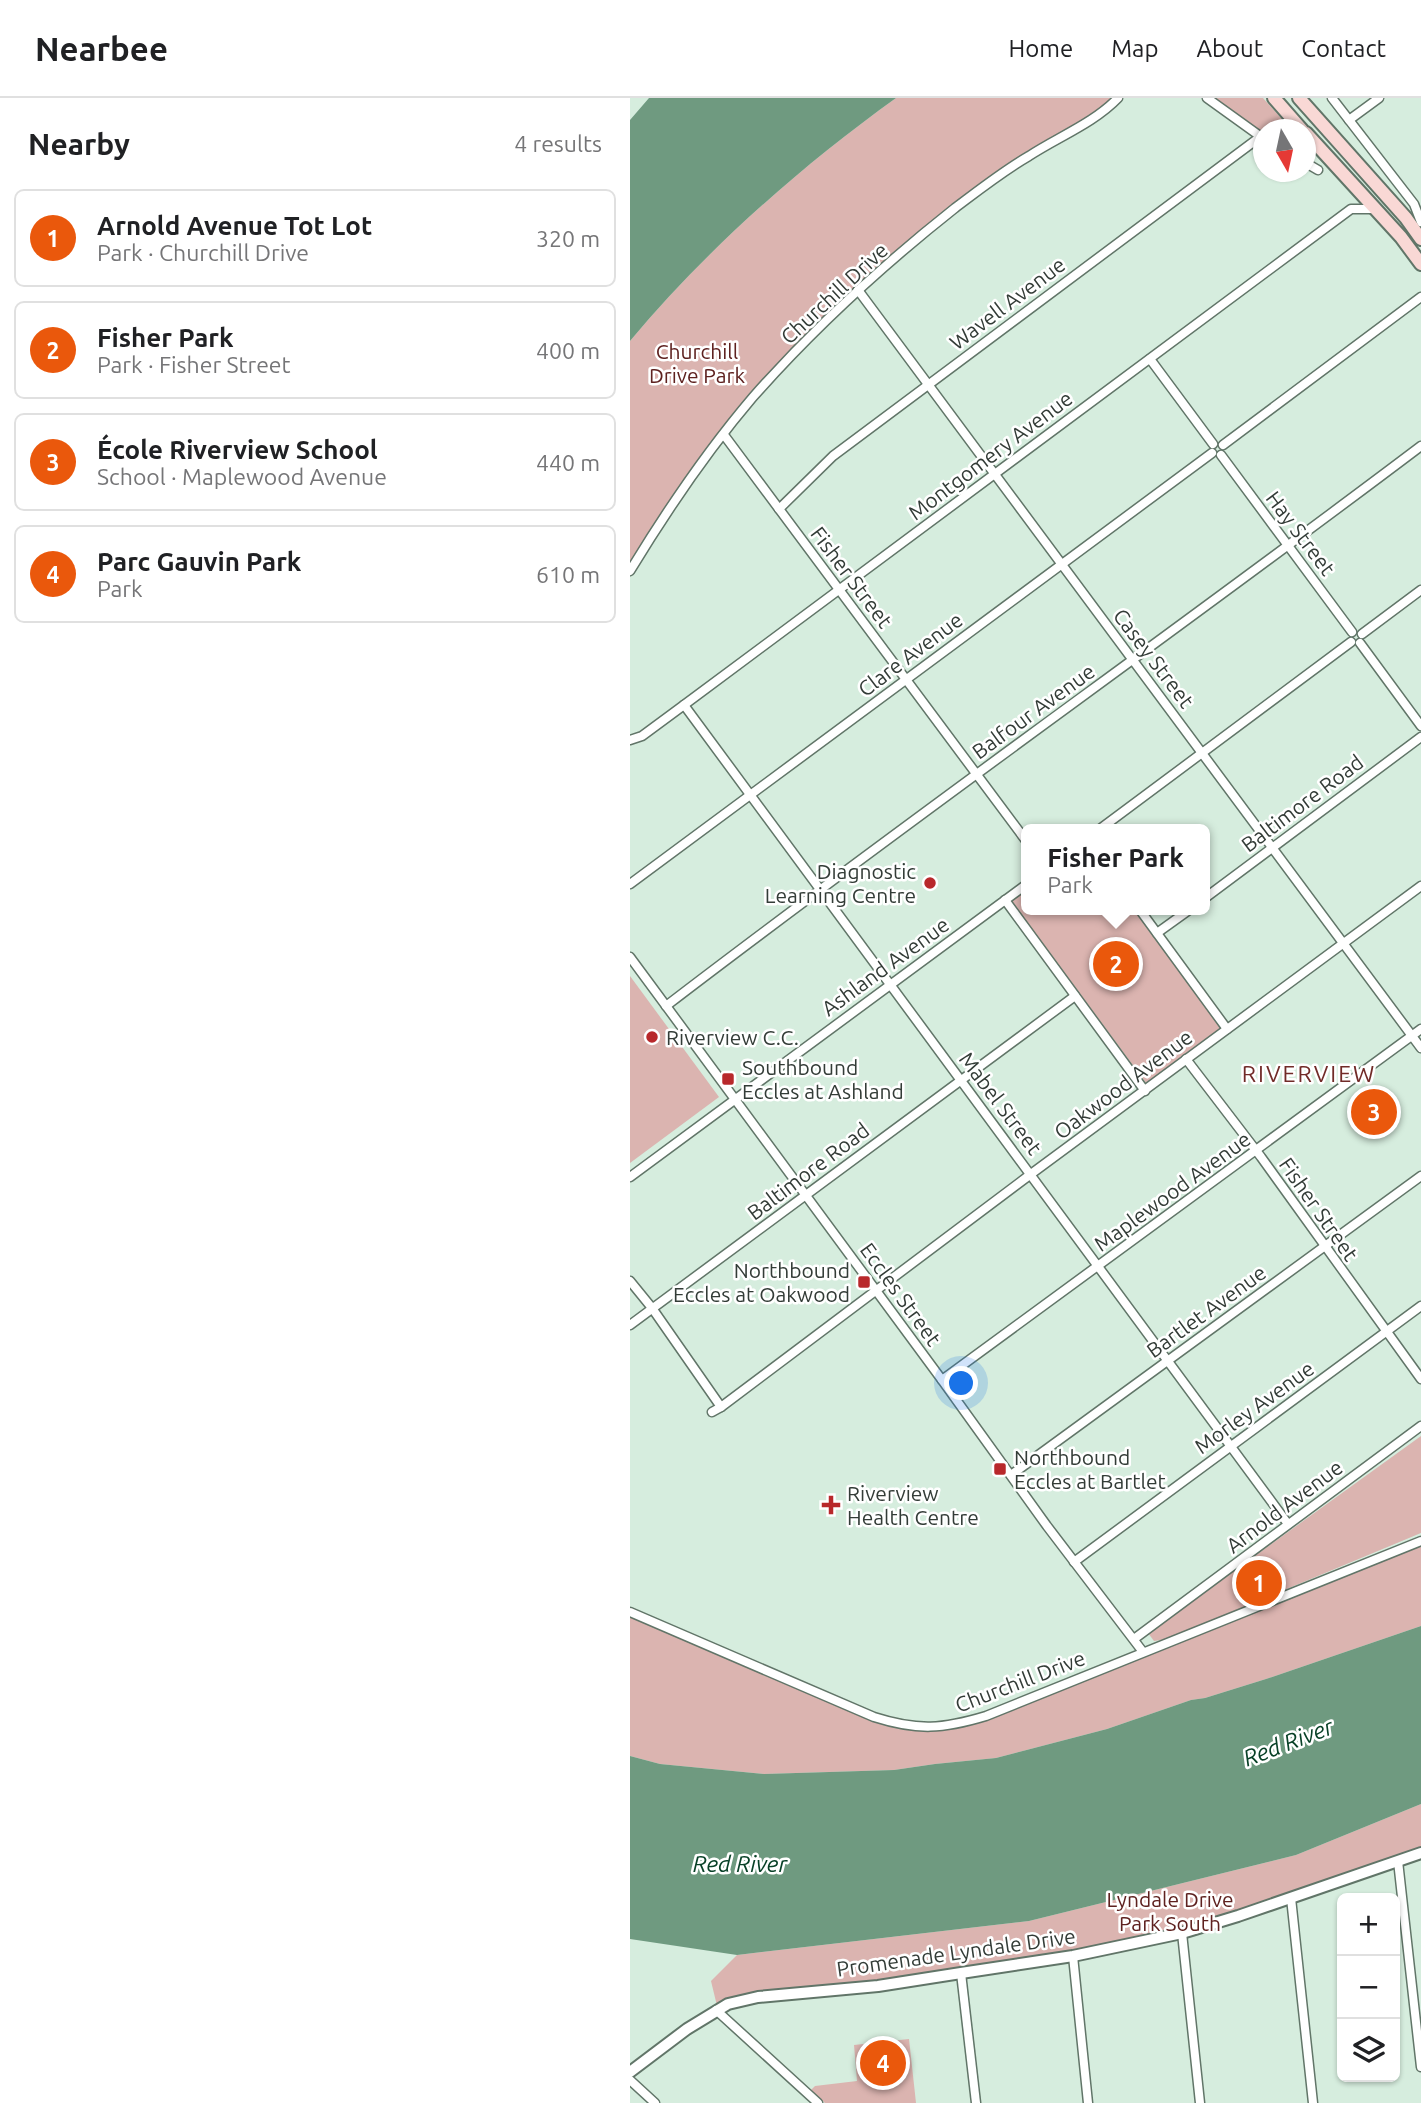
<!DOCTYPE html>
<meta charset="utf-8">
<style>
body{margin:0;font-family:Ubuntu,sans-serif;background:#f2f2f2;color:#202124}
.controls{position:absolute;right:21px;bottom:21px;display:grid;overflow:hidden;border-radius:10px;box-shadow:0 2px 5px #0004}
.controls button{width:63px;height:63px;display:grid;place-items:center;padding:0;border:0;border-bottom:2px solid #e0e0e0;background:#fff;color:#202124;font:35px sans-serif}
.compass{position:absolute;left:623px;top:21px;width:63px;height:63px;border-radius:50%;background:#fff;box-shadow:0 2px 5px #0004;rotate:171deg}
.you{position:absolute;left:332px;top:1286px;width:24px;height:24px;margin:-18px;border:5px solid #fff;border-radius:50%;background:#1a73e8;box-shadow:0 0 0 10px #1a73e833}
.badge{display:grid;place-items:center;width:46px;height:46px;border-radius:50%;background:#ea580c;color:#fff;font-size:23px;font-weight:700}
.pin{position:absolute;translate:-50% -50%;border:4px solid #fff;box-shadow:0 2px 7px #0006}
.popup{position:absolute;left:391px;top:726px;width:189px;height:91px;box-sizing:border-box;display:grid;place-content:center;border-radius:10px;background:#fff;filter:drop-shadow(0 2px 5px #0005);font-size:23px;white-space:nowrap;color:#757577}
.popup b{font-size:26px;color:#202124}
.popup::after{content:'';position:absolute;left:50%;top:100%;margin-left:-14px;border:14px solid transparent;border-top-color:#fff}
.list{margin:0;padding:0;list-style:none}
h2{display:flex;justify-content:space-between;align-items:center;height:91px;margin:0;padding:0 28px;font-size:30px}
h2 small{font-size:23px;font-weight:400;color:#757577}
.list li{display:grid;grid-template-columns:46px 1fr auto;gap:21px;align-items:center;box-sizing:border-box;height:98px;margin:0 14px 14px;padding:0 14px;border:2px solid #e0e0e0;border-radius:10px}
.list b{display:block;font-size:26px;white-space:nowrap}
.list p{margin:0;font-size:23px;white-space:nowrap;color:#757577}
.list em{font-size:23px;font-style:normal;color:#757577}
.icon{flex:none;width:38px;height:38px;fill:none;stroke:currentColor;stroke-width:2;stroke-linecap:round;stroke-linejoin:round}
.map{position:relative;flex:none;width:791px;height:2005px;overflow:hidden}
header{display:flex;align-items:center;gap:42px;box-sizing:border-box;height:98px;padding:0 35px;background:#fff;border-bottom:2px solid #e0e0e0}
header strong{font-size:33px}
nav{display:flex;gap:38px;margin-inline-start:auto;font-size:24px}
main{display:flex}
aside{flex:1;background:#fff}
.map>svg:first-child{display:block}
</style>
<header>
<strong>Nearbee</strong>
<nav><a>Home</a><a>Map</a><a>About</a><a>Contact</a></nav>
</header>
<main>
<aside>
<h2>Nearby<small>4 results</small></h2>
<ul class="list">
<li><span class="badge">1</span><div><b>Arnold Avenue Tot Lot</b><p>Park · Churchill Drive</p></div><em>320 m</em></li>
<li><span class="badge">2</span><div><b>Fisher Park</b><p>Park · Fisher Street</p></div><em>400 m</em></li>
<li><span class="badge">3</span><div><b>École Riverview School</b><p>School · Maplewood Avenue</p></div><em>440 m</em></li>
<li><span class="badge">4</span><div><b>Parc Gauvin Park</b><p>Park</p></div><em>610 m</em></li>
</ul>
</aside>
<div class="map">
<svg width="791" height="2005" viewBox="0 0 791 2005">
<rect width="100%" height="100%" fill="#d6edde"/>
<!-- green -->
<g fill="#dbb4b0">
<path d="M266 0H488C367 78 246 164 148 272 92 333 46 403 0 473V243C77 151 169 70 266 0Z"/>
<polygon points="583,0 633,0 661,31 634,32 633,36"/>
<polygon points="397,791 397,812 505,812 591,930 516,985 381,803"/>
<polygon points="0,878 89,999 0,1065"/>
<polygon points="791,1338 791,1435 537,1541 524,1543 518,1535"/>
<polygon points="791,1443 791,1528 636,1581 575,1600 561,1602 477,1631 366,1660 305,1666 264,1672 134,1676 30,1666 0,1658 0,1514 266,1626 321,1628"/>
<polygon points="791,1706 791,1755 552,1835 443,1858 128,1899 88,1912 81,1883 107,1857 399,1823 666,1757"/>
<polygon points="279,1941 286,2005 195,2005 181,1992 185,1988 227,1983 224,1947"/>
</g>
<!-- water -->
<g fill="#6f9a80">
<path d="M19 0H266C169 70 77 151 0 243V22Z"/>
<polygon points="791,1528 791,1706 666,1757 399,1823 107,1857 0,1841 0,1658 30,1666 134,1676 264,1672 305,1666 366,1660 477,1631 561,1602 575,1600 636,1581"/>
</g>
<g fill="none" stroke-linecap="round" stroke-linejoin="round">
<!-- minor casing -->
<g stroke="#617568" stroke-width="11">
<g id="minor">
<polyline points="577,0 634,41"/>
<polyline points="702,0 784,106 791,124"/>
<polyline points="719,22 749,0"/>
<polyline points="676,65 688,72"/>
<polyline points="228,192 791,950"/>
<polyline points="520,261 583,346"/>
<polyline points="94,337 397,744"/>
<polyline points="593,347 791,199"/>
<polyline points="591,357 722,534"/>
<polyline points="149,411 203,358 630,39"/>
<path d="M0 473C37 412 77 353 123 299 184 230 253 167 325 110 349 92 373 73 399 58 428 39 464 25 488 0"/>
<polyline points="732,536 791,492"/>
<polyline points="730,545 791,628"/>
<polyline points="54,607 658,1426"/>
<polyline points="0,642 12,638 54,607 721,111 744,111"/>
<polyline points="470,731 721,544"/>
<polyline points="0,786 582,355"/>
<polyline points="575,800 791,639"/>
<polyline points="375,802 515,993"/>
<polyline points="510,812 597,931"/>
<polyline points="527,835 559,812"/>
<polyline points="0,859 312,1282 417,1428 513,1554"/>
<path d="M36 908C285 717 541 537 791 348"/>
<polyline points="556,961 631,1059 791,1281"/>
<polyline points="0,1079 397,786"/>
<polyline points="0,1183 22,1210 91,1309"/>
<polyline points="0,1227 445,898"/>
<polyline points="312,1282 791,931"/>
<polyline points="82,1314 91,1309 401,1076 791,788"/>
<polyline points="381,1377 791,1078"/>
<polyline points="444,1464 791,1208"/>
<path d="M0 1514 244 1619C288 1633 313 1631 356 1618L791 1443"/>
<polyline points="504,1541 791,1328"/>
<polyline points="768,1763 791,1969"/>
<polyline points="661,1800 683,2005"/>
<polyline points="552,1835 570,2005"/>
<polyline points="443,1858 458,2005"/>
<polyline points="331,1875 346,2005"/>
<polyline points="86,1912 188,2005"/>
<polyline points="0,1982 25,2005"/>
</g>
</g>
<!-- tertiary casing -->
<g stroke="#617568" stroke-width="14">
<polyline id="tertiary" points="0,1974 57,1931 98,1906 128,1899 248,1888 331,1875 443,1858 552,1835 608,1818 791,1755"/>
</g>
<!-- secondary casing -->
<g stroke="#617568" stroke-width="16">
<g id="secondary">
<polyline points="644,0 672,32"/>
<polyline points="669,0 776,120 791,141"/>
<polyline points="676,35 771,139 791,166"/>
</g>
</g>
<!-- minor -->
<use href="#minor" stroke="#fff" stroke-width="8"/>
<!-- tertiary -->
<use href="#tertiary" stroke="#fff" stroke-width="10"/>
<!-- secondary -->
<use href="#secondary" stroke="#f9d8d5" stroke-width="12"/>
</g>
<!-- markers -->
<g fill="#b8282b" stroke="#fff" stroke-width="2.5">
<circle cx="300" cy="785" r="7"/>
<circle cx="22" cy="939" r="7"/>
<rect x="91" y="974" width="14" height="14" rx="3.5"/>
<rect x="227" y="1177" width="14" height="14" rx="3.5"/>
<rect x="363" y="1364" width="14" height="14" rx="3.5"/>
<path d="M197.5 1396.5h7v7h7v7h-7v7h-7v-7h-7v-7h7z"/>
</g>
<g text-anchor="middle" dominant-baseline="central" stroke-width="5" stroke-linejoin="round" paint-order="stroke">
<!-- street labels -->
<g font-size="21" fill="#333c37" stroke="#fff">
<text transform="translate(204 195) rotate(-43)">Churchill Drive</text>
<text transform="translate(377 205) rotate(-37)">Wavell Avenue</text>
<text transform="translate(360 357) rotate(-37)">Montgomery Avenue</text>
<text transform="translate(671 435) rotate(53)">Hay Street</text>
<text transform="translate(222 479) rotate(53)">Fisher Street</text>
<text transform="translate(280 556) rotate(-37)">Clare Avenue</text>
<text transform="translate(524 560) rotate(53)">Casey Street</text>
<text transform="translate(403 613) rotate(-36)">Balfour Avenue</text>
<text transform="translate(672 705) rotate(-37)">Baltimore Road</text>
<text transform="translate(255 868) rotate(-36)">Ashland Avenue</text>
<text transform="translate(493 986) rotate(-37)">Oakwood Avenue</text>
<text transform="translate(371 1005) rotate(53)">Mabel Street</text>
<text transform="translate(178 1073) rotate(-37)">Baltimore Road</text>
<text transform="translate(542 1093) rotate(-36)">Maplewood Avenue</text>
<text transform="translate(689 1111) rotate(55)">Fisher Street</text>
<text transform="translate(271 1196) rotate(54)">Eccles Street</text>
<text transform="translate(576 1213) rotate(-36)">Bartlet Avenue</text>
<text transform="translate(624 1309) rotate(-36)">Morley Avenue</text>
<text transform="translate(654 1408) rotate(-37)">Arnold Avenue</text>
<text transform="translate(390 1583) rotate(-21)">Churchill Drive</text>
<text transform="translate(326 1854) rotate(-8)">Promenade Lyndale Drive</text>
</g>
<!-- park labels -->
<g font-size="21" fill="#5e211f" stroke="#fff">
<text x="67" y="253">Churchill<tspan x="67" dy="24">Drive Park</tspan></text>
<text x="540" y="1801">Lyndale Drive<tspan x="540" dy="24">Park South</tspan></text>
</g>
<!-- poi labels -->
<g font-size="21" fill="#333c37" stroke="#fff" text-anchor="start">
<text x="286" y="773" text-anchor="end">Diagnostic<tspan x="286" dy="24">Learning Centre</tspan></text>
<text x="36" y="939">Riverview C.C.</text>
<text x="112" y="969">Southbound<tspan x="112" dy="24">Eccles at Ashland</tspan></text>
<text x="220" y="1172" text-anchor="end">Northbound<tspan x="220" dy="24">Eccles at Oakwood</tspan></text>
<text x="384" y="1359">Northbound<tspan x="384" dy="24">Eccles at Bartlet</tspan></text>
<text x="217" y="1395">Riverview<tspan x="217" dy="24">Health Centre</tspan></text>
</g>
<!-- neighbourhood labels -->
<g font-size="23" letter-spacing="2" fill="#712b28" stroke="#fff">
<text x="679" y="975">RIVERVIEW</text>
</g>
<!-- water labels -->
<g font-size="23" font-style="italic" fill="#084127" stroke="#fff">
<text transform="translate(658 1644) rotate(-21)">Red River</text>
<text x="110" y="1765">Red River</text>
</g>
</g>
</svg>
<div class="controls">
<button>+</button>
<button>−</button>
<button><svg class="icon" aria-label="layers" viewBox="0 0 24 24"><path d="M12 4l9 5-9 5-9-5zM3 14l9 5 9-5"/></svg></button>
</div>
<svg class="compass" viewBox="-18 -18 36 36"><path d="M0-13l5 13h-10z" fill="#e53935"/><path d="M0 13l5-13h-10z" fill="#757577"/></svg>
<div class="you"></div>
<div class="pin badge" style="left:629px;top:1485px">1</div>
<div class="pin badge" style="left:486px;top:866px">2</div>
<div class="popup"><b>Fisher Park</b>Park</div>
<div class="pin badge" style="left:744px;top:1014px">3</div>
<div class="pin badge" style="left:253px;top:1965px">4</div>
</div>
</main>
